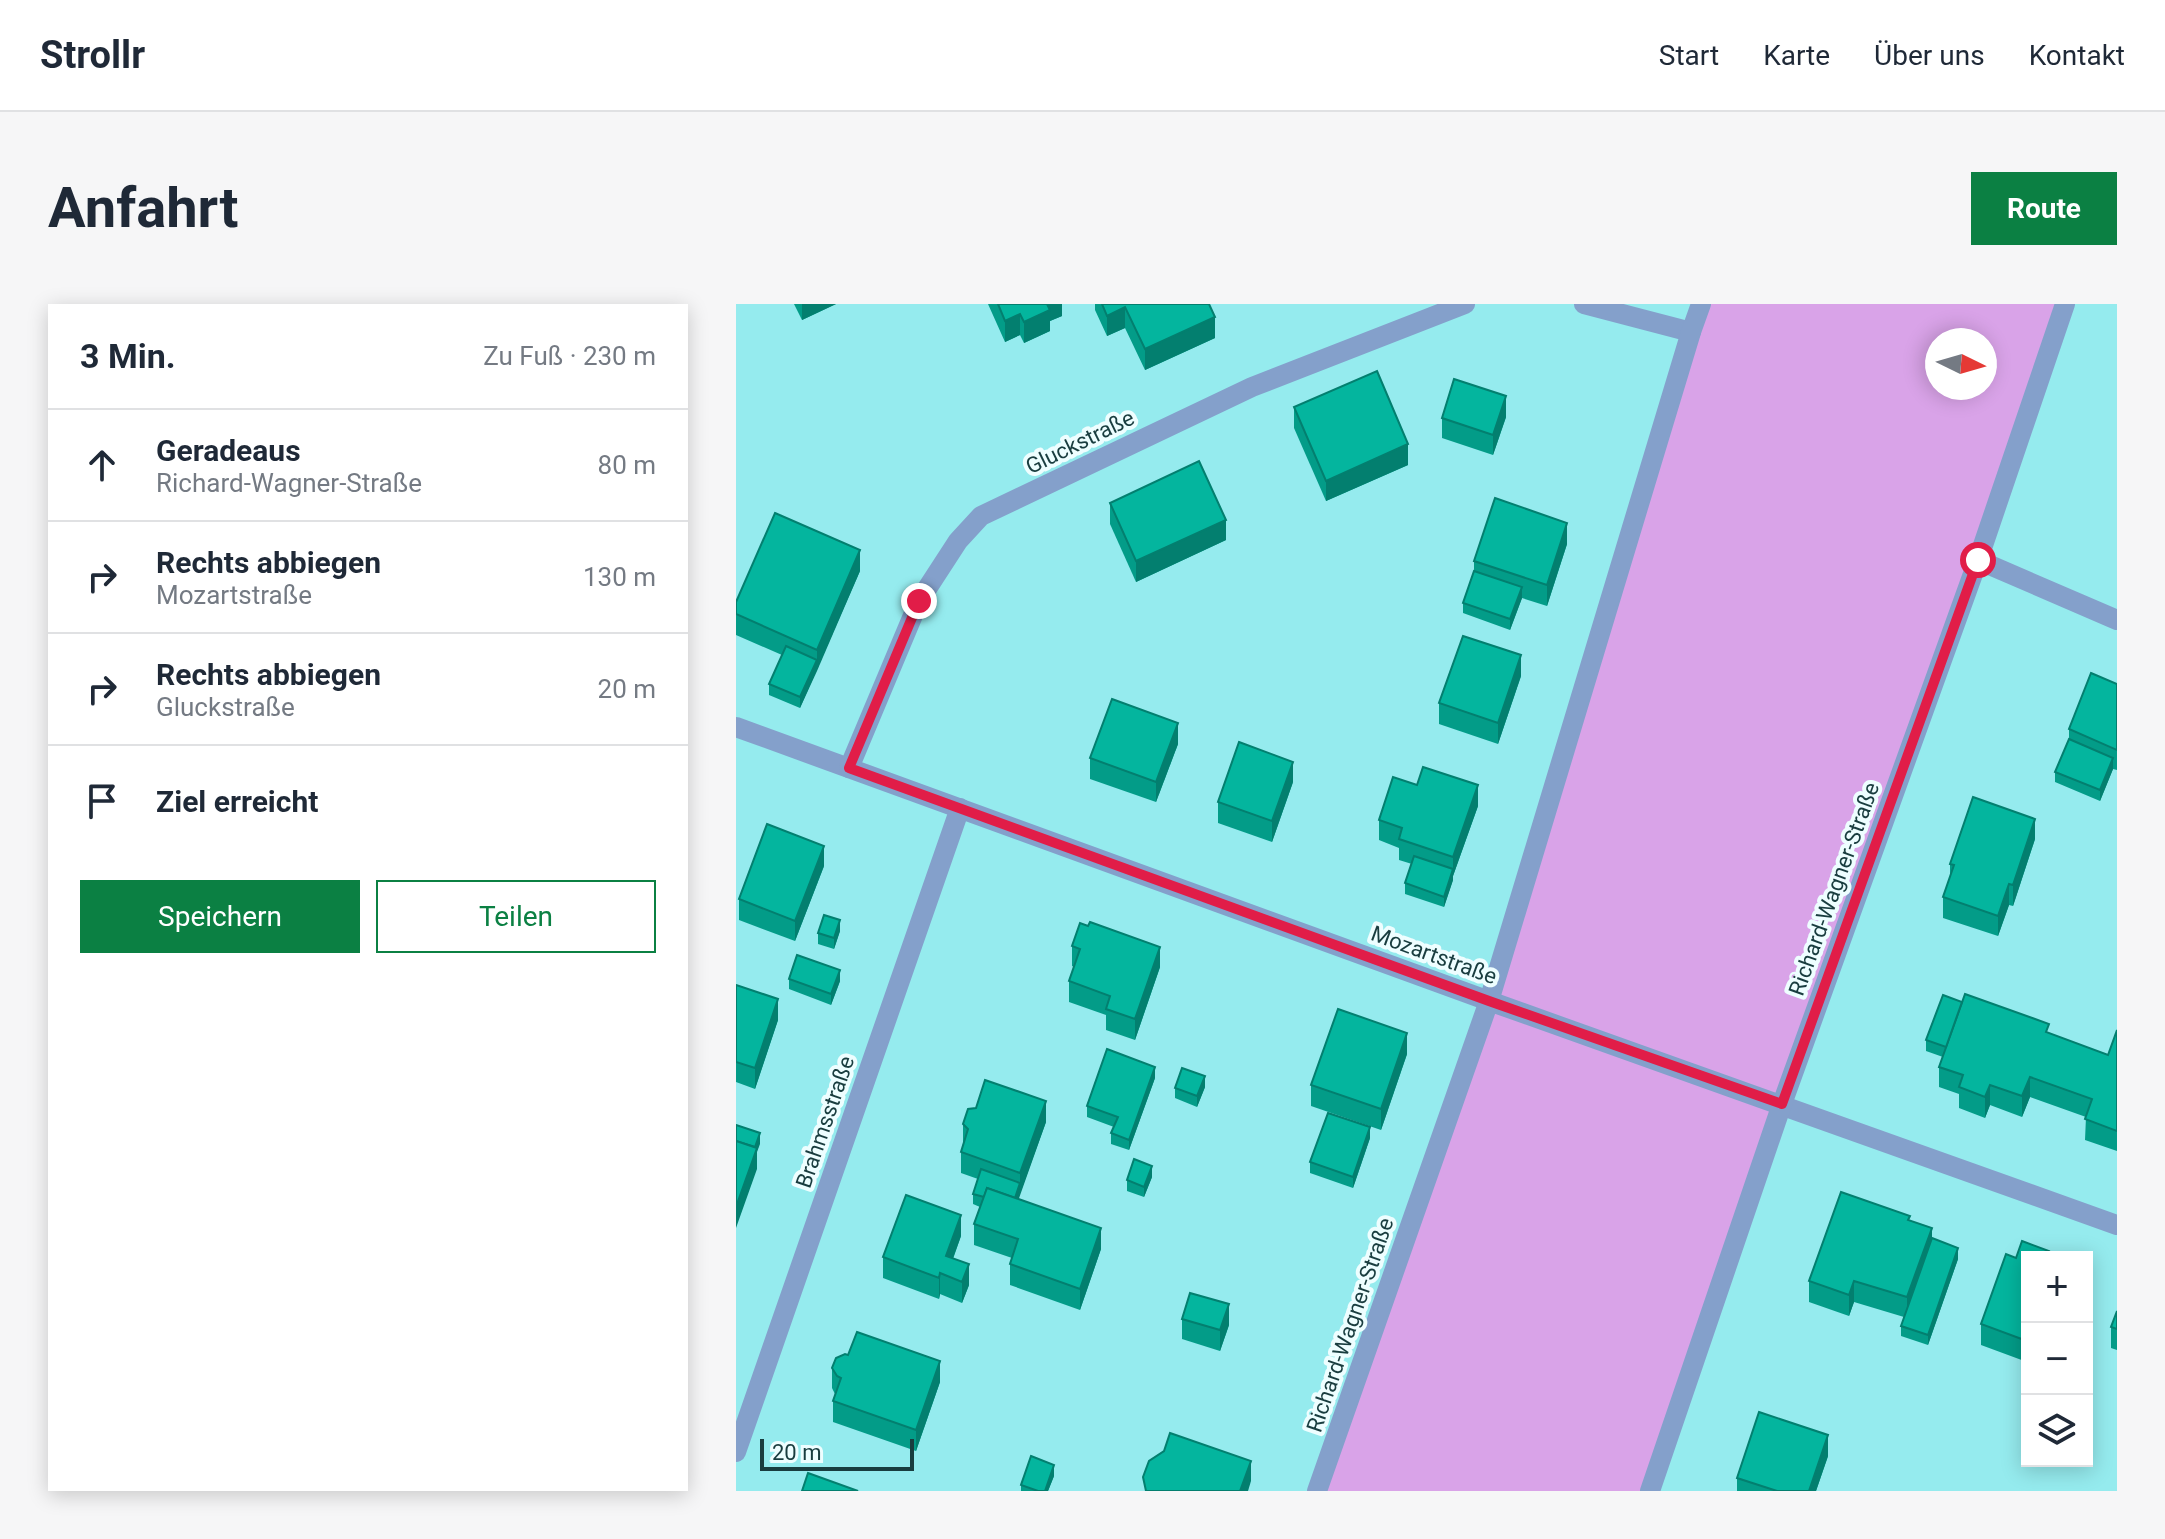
<!DOCTYPE html>
<html lang="de">
<meta charset="utf-8">
<style>
body{margin:0;font-family:Roboto,sans-serif;background:#f6f6f7;color:#1f2937}
.controls{position:absolute;right:24px;bottom:24px;display:grid;overflow:hidden;border-radius:0px;box-shadow:0 4px 20px #0003}
.controls button{width:72px;height:72px;display:grid;place-items:center;padding:0;border:0;border-bottom:2px solid #e0e1e3;background:#fff;color:#1f2937;font:40px sans-serif}
.compass{position:absolute;left:1189px;top:24px;width:72px;height:72px;border-radius:50%;background:#fff;box-shadow:0 4px 20px #0003;rotate:95deg}
.scale{position:absolute;left:24px;bottom:20px;width:154px;box-sizing:border-box;padding-left:8px;border:4px solid #193d3f;border-top:0;font-size:22px;line-height:28px;white-space:nowrap;color:#193d3f;-webkit-text-stroke:6px #eefeff;paint-order:stroke}
.stop{position:absolute;width:24px;height:24px;margin:-18px;border:6px solid #e11d48;border-radius:50%;background:#fff}
.stop.end{background:#e11d48;border-color:#fff;box-shadow:0 2px 8px #0008}
.list{margin:0;padding:0;list-style:none}
h2{display:flex;justify-content:space-between;align-items:center;height:104px;margin:0;padding:0 32px;font-size:34px}
h2 small{font-size:26px;font-weight:400;color:#747a83}
.list li{display:grid;grid-template-columns:52px 1fr auto;gap:24px;align-items:center;box-sizing:border-box;height:112px;padding:0 32px;border-top:2px solid #e0e1e3}
.list b{display:block;font-size:30px;white-space:nowrap}
.list p{margin:0;font-size:26px;white-space:nowrap;color:#747a83}
.list em{font-size:26px;font-style:normal;color:#747a83}
.actions{display:flex;gap:16px;padding:24px 32px}
.actions a{flex:1;padding:18px 0;border:2px solid #0b8043;border-radius:0px;text-align:center;font-size:28px;color:#0b8043}
.actions .main{background:#0b8043;color:#fff}
.icon{flex:none;width:44px;height:44px;fill:none;stroke:currentColor;stroke-width:2;stroke-linecap:round;stroke-linejoin:round}
.map{position:relative;flex:none;width:1381px;height:1187px;overflow:hidden;border-radius:0px}
header{display:flex;align-items:center;gap:48px;box-sizing:border-box;height:112px;padding:0 40px;background:#fff;border-bottom:2px solid #e0e1e3}
header strong{font-size:38px}
nav{display:flex;gap:44px;margin-inline-start:auto;font-size:28px}
.intro{display:flex;align-items:center;justify-content:space-between;box-sizing:border-box;height:192px;padding:0 48px}
h1{margin:0;font-size:56px}
.button{padding:20px 36px;border-radius:0px;background:#0b8043;color:#fff;font-size:28px;font-weight:700}
main{display:flex;gap:48px;padding:0 48px}
aside{flex:1;background:#fff;border-radius:0px;box-shadow:0 4px 20px #0003}
.map>svg:first-child{display:block}
</style>
<header>
<strong>Strollr</strong>
<nav><a>Start</a><a>Karte</a><a>Über uns</a><a>Kontakt</a></nav>
</header>
<div class="intro"><h1>Anfahrt</h1><a class="button">Route</a></div>
<main>
<aside>
<h2>3 Min.<small>Zu Fuß · 230 m</small></h2>
<ul class="list">
<li><svg class="icon" aria-label="ahead" viewBox="0 0 24 24"><path d="M12 20V5M6 11l6-6 6 6"/></svg><div><b>Geradeaus</b><p>Richard-Wagner-Straße</p></div><em>80 m</em></li>
<li><svg class="icon" aria-label="right" viewBox="0 0 24 24"><path d="M7 20v-9h11M14 6l5 5-5 5"/></svg><div><b>Rechts abbiegen</b><p>Mozartstraße</p></div><em>130 m</em></li>
<li><svg class="icon" aria-label="right" viewBox="0 0 24 24"><path d="M7 20v-9h11M14 6l5 5-5 5"/></svg><div><b>Rechts abbiegen</b><p>Gluckstraße</p></div><em>20 m</em></li>
<li><svg class="icon" aria-label="arrive" viewBox="0 0 24 24"><path d="M6 21V4h12l-3 4 3 4H6"/></svg><div><b>Ziel erreicht</b></div></li>
</ul>
<div class="actions"><a class="main">Speichern</a><a>Teilen</a></div>
</aside>
<div class="map">
<svg width="1381" height="1187" viewBox="0 0 1381 1187">
<rect width="100%" height="100%" fill="#95ebee"/>
<!-- green -->
<path fill="#d9a3e8" fill-rule="evenodd" d="M965 0H1329L914 1187H581L753 697ZM1201 36H1249V84H1201Z"/>
<g fill="none" stroke-linecap="round" stroke-linejoin="round">
<!-- street -->
<g stroke="#84a0cb" stroke-width="20">
<polyline points="848,0 955,28"/>
<polyline points="1242,256 1381,316"/>
<polyline points="0,423 753,697 1381,921"/>
<polyline points="113,464 183,297 222,237 245,212 516,83 729,0"/>
<polyline points="0,1148 224,504"/>
<polyline points="581,1187 753,697 955,28 965,0"/>
<polyline points="914,1187 1046,800 1242,256 1329,0"/>
</g>
</g>
<!-- wall -->
<g fill="#039c88">
<polygon points="58,0 100,0 66,16"/>
<polygon points="252,0 326,0 326,12 314,17 314,27 288,39 284,31 269,38"/>
<polygon points="359,0 473,0 479,34 409,66 389,24 371,32 359,6"/>
<polygon points="558,103 672,161 590,197 558,124"/>
<polygon points="770,113 757,151 706,134 706,114"/>
<polygon points="374,199 490,236 400,278 374,220"/>
<polygon points="831,240 811,302 786,294 774,326 727,309 727,299 738,267 738,257"/>
<polygon points="124,267 64,404 33,391 33,380 46,351 0,331 0,298"/>
<polygon points="785,372 762,440 703,420 703,399"/>
<polygon points="1381,380 1381,466 1377,465 1364,497 1319,478 1319,468 1333,435 1333,425"/>
<polygon points="442,440 420,498 354,475 354,454"/>
<polygon points="557,478 536,538 482,519 482,498"/>
<polygon points="742,502 717,572 717,576 708,603 669,590 669,579 676,560 663,556 663,544 643,536 643,516"/>
<polygon points="1299,535 1277,602 1273,601 1262,632 1207,614 1207,593 1214,573 1214,560"/>
<polygon points="88,562 59,637 3,616 3,595"/>
<polygon points="104,627 98,645 82,640 82,629"/>
<polygon points="336,642 424,663 399,736 370,726 370,711 333,698 333,677 338,663 336,662"/>
<polygon points="53,675 104,677 95,701 53,685"/>
<polygon points="0,681 42,716 19,785 0,778"/>
<polygon points="1381,726 1381,847 1349,836 1350,813 1294,793 1286,813 1254,801 1249,814 1223,804 1223,790 1203,783 1203,763 1207,753 1190,747 1190,736 1313,729 1372,751"/>
<polygon points="671,750 645,826 575,802 575,781"/>
<polygon points="419,774 393,846 375,840 375,829 378,823 351,813 351,802"/>
<polygon points="469,783 461,803 439,794 439,784"/>
<polygon points="310,818 282,895 365,945 344,1006 274,981 274,960 276,954 238,941 238,920 244,903 237,900 237,890 242,875 225,869 225,848 227,840 227,820"/>
<polygon points="634,834 617,884 574,869 574,858"/>
<polygon points="416,873 408,893 391,887 391,876"/>
<polygon points="1174,917 1222,955 1192,1041 1165,1032 1165,1022 1168,1013 1118,998 1113,1012 1073,998 1073,977"/>
<polygon points="225,932 217,955 233,981 226,999 204,990 203,995 147,974 147,953"/>
<polygon points="1286,937 1313,947 1313,953 1291,953 1291,1058 1245,1041 1245,1020 1270,950 1280,954"/>
<polygon points="1381,1007 1381,1046 1375,1044 1375,1023"/>
<polygon points="446,1015 493,1021 484,1047 446,1035"/>
<polygon points="96,1064 204,1078 180,1147 97,1118 97,1097 99,1090 96,1084"/>
<polygon points="1092,1152 1080,1187 1001,1187 1001,1174"/>
<polygon points="318,1172 312,1187 285,1187 285,1181"/>
</g>
<!-- shaded-wall -->
<g fill="#037f6f">
<polygon points="66,0 100,0 66,16"/>
<polygon points="310,0 326,0 326,12 314,17 314,27 288,39 288,18"/>
<polygon points="389,3 389,24 371,32 371,12"/>
<polygon points="284,10 284,31 269,38 269,17"/>
<polygon points="479,13 479,34 409,66 409,45"/>
<polygon points="770,92 770,113 757,151 757,131"/>
<polygon points="672,140 672,161 590,197 590,177"/>
<polygon points="490,216 490,236 400,278 400,257"/>
<polygon points="831,219 831,240 811,302 811,281"/>
<polygon points="124,246 124,267 81,367 81,346"/>
<polygon points="786,283 786,294 774,326 774,315"/>
<polygon points="785,351 785,372 762,440 762,419"/>
<polygon points="81,356 81,367 64,404 64,393"/>
<polygon points="442,419 442,440 420,498 420,478"/>
<polygon points="1377,454 1377,465 1364,497 1364,486"/>
<polygon points="557,458 557,478 536,538 536,517"/>
<polygon points="742,481 742,502 717,572 717,576 708,603 708,593 717,567 717,553"/>
<polygon points="1299,515 1299,535 1277,602 1277,581"/>
<polygon points="88,542 88,562 59,637 59,617"/>
<polygon points="1273,580 1273,601 1262,632 1262,612"/>
<polygon points="104,616 104,627 98,645 98,634"/>
<polygon points="424,643 424,663 399,736 399,715"/>
<polygon points="104,666 104,677 95,701 95,690"/>
<polygon points="42,695 42,716 19,785 19,764"/>
<polygon points="671,729 671,750 645,826 645,805"/>
<polygon points="419,763 419,774 393,846 393,836"/>
<polygon points="469,772 469,783 461,803 461,792"/>
<polygon points="1294,773 1294,793 1286,813 1286,792"/>
<polygon points="1254,781 1254,801 1249,814 1249,793"/>
<polygon points="310,797 310,818 276,914 276,903 284,879 284,869"/>
<polygon points="634,823 634,834 617,884 617,873"/>
<polygon points="24,829 24,840 21,848 21,865 0,924 0,903"/>
<polygon points="416,862 416,873 408,893 408,883"/>
<polygon points="225,911 225,932 210,973 210,952"/>
<polygon points="365,924 365,945 344,1006 344,985"/>
<polygon points="1196,924 1196,945 1171,1014 1171,993"/>
<polygon points="1222,944 1222,955 1192,1041 1192,1031"/>
<polygon points="233,960 233,981 226,999 226,978"/>
<polygon points="204,969 204,990 203,995 203,974"/>
<polygon points="1118,977 1118,998 1113,1012 1113,991"/>
<polygon points="493,1000 493,1021 484,1047 484,1026"/>
<polygon points="204,1057 204,1078 180,1147 180,1126"/>
<polygon points="1092,1131 1092,1152 1080,1187 1073,1187"/>
<polygon points="515,1157 515,1177 512,1187 504,1187"/>
<polygon points="318,1161 318,1172 312,1187 309,1187"/>
</g>
<!-- building -->
<g fill="#04b59e" stroke="#037f6f" stroke-width="2">
<polygon points="262,0 311,0 314,6 288,18 284,10 269,17"/>
<polygon points="366,0 473,0 479,13 409,45 389,3 371,12"/>
<polygon points="641,67 672,140 590,177 558,103"/>
<polygon points="718,75 770,92 757,131 706,114"/>
<polygon points="463,157 490,216 400,257 374,199"/>
<polygon points="759,194 831,219 811,281 738,257"/>
<polygon points="39,209 124,246 81,346 0,310 0,298"/>
<polygon points="738,267 786,283 774,315 727,299"/>
<polygon points="727,332 785,351 762,419 703,399"/>
<polygon points="50,342 81,356 64,393 33,380"/>
<polygon points="1355,369 1381,380 1381,446 1333,425"/>
<polygon points="376,395 442,419 420,478 354,454"/>
<polygon points="1333,435 1377,454 1364,486 1319,468"/>
<polygon points="503,438 557,458 536,517 482,498"/>
<polygon points="687,463 742,481 717,553 663,535 666,524 643,516 657,473 681,481"/>
<polygon points="1237,493 1299,515 1277,581 1273,580 1262,612 1207,593 1218,561 1214,560"/>
<polygon points="31,520 88,542 59,617 3,595"/>
<polygon points="678,552 717,565 708,593 669,579"/>
<polygon points="88,611 104,616 98,634 82,629"/>
<polygon points="354,618 424,643 399,715 370,705 374,692 333,677 344,645 336,642 344,619 352,622"/>
<polygon points="61,651 104,666 95,690 53,675"/>
<polygon points="0,681 42,695 19,764 0,758"/>
<polygon points="1229,690 1313,720 1310,728 1372,751 1381,726 1381,827 1349,815 1356,795 1294,773 1286,792 1254,781 1249,793 1223,783 1227,771 1203,763"/>
<polygon points="1207,691 1226,698 1210,743 1190,736"/>
<polygon points="602,705 671,729 645,805 575,781"/>
<polygon points="371,745 419,763 393,836 375,829 382,813 351,802"/>
<polygon points="446,764 469,772 461,792 439,784"/>
<polygon points="249,776 310,797 284,869 225,848 232,825 227,820 232,805 240,804"/>
<polygon points="592,809 634,823 617,873 574,858"/>
<polygon points="0,821 24,829 19,843 0,837"/>
<polygon points="0,837 21,844 0,903"/>
<polygon points="398,855 416,862 408,883 391,876"/>
<polygon points="245,865 284,879 279,894 251,884 248,893 237,890"/>
<polygon points="251,884 365,924 344,985 274,960 282,935 238,920"/>
<polygon points="1105,888 1174,912 1172,916 1196,924 1171,993 1118,977 1113,991 1073,977"/>
<polygon points="170,891 225,911 210,952 233,960 226,978 204,969 203,974 147,953"/>
<polygon points="1196,934 1222,944 1192,1031 1165,1022"/>
<polygon points="1286,937 1313,947 1311,953 1291,953 1291,1037 1245,1020 1270,950 1280,954"/>
<polygon points="454,989 493,1000 484,1026 446,1015"/>
<polygon points="1381,1007 1381,1025 1375,1023"/>
<polygon points="121,1028 204,1057 180,1126 97,1097 105,1074 101,1072 96,1064 100,1054 109,1050 112,1051"/>
<polygon points="1023,1108 1092,1131 1073,1187 1041,1187 1001,1174"/>
<polygon points="434,1129 515,1157 504,1187 410,1187 407,1173 413,1157 428,1147"/>
<polygon points="295,1152 318,1161 309,1187 302,1187 285,1181"/>
<polygon points="72,1169 122,1187 66,1187"/>
</g>
<g fill="none" stroke-linecap="round" stroke-linejoin="round">
<!-- route -->
<polyline stroke="#e11d48" stroke-width="10" points="183,297 113,464 753,697 1046,800 1242,256"/>
</g>
<g text-anchor="middle" dominant-baseline="central" stroke-width="8" stroke-linejoin="round" paint-order="stroke">
<!-- street labels -->
<g font-size="22" fill="#193d3f" stroke="#eefeff">
<text transform="translate(344 138) rotate(-26)">Gluckstraße</text>
<text transform="translate(1098 585) rotate(-70)">Richard-Wagner-Straße</text>
<text transform="translate(698 651) rotate(20)">Mozartstraße</text>
<text transform="translate(89 818) rotate(-71)">Brahmsstraße</text>
<text transform="translate(614 1021) rotate(-71)">Richard-Wagner-Straße</text>
</g>
</g>
</svg>
<div class="controls">
<button>+</button>
<button>−</button>
<button><svg class="icon" aria-label="layers" viewBox="0 0 24 24"><path d="M12 4l9 5-9 5-9-5zM3 14l9 5 9-5"/></svg></button>
</div>
<svg class="compass" viewBox="-18 -18 36 36"><path d="M0-13l5 13h-10z" fill="#e53935"/><path d="M0 13l5-13h-10z" fill="#747a83"/></svg>
<div class="scale">20 m</div>
<div class="stop" style="left:1242px;top:256px"></div>
<div class="stop end" style="left:183px;top:297px"></div>
</div>
</main>
